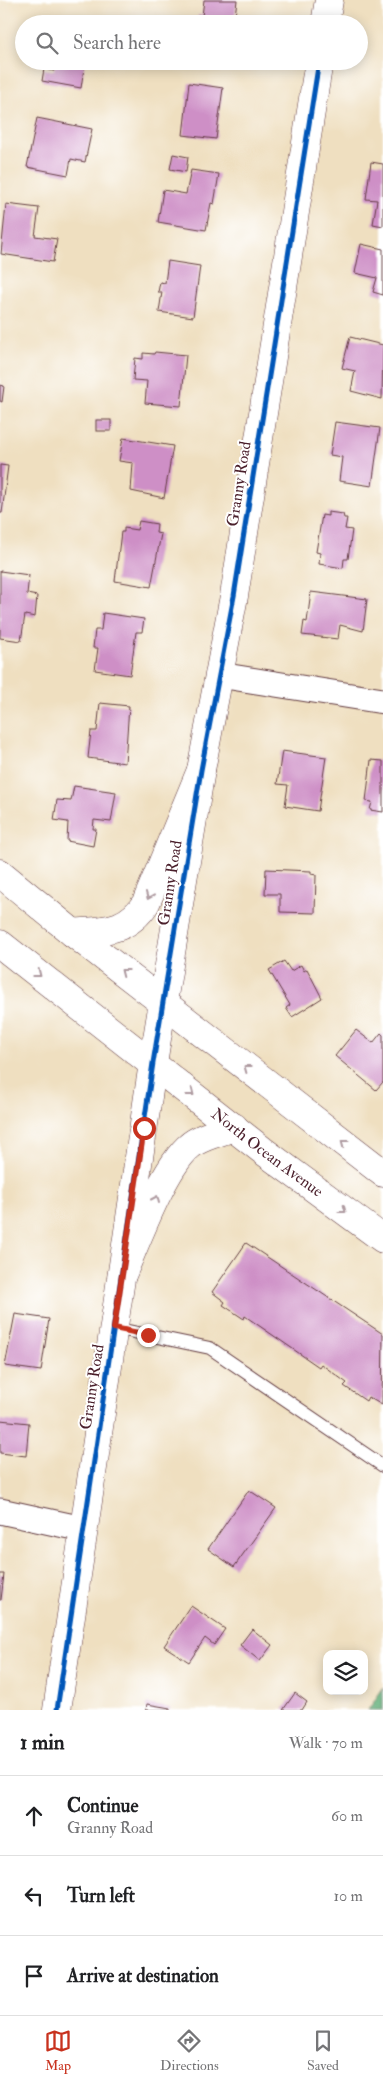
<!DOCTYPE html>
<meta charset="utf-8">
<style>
body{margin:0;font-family:"IM FELL Double Pica",serif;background:#f6f6f6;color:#202124}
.controls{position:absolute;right:15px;bottom:15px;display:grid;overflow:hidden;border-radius:10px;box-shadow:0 2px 12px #0003}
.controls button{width:45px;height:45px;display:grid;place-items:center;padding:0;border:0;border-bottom:1px solid #e0e0e0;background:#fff;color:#202124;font:25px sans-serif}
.stop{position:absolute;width:15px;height:15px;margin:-11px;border:4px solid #c8321e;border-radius:50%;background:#fff}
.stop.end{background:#c8321e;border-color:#fff;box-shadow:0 1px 5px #0008}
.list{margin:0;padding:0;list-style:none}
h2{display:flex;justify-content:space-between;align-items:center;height:65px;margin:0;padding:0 20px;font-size:21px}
h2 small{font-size:16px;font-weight:400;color:#757577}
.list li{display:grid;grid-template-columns:32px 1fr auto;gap:15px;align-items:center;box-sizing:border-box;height:80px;padding:0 20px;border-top:1px solid #e0e0e0}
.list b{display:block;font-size:19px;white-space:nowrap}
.list p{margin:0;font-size:16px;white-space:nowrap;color:#757577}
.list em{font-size:16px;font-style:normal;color:#757577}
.icon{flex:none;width:28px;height:28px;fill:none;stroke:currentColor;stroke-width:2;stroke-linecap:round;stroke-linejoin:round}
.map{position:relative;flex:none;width:383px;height:1710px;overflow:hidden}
.search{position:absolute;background:#fff;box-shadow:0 2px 12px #0003;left:15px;right:15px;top:15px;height:55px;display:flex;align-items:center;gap:12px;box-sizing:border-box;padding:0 18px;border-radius:28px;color:#757577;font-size:19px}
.sheet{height:305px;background:#fff}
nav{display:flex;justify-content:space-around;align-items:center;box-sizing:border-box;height:70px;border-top:1px solid #e0e0e0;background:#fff;font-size:14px;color:#757577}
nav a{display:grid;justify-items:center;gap:2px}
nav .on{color:#c8321e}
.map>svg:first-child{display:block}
</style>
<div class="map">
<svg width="383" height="1710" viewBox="0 0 383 1710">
<rect width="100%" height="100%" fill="#fff"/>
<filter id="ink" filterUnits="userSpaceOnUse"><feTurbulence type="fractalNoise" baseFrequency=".02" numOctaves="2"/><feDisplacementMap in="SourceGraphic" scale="10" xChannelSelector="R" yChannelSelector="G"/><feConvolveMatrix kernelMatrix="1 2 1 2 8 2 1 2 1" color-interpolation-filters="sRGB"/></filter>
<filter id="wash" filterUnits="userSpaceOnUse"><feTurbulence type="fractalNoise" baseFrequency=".0096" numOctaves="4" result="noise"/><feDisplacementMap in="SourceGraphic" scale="20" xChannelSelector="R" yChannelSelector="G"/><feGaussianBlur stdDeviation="1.12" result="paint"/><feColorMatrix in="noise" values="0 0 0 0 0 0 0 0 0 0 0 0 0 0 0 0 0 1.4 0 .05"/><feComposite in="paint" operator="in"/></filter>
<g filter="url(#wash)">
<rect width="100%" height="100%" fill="#efdfc0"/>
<!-- forest -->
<polygon fill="#60ae78" stroke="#556652" points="383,1688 383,1710 368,1710"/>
<g id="blocks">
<!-- building -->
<g fill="#ce8fc6">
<polygon points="204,0 237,0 234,24 197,24 198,15 202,16"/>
<polygon points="55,61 85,61 81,88 42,81 44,69 54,71"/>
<polygon points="189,83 223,88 216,139 183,135"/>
<polygon points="37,118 92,129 85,162 71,159 68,175 27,167"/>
<polygon points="173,154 188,157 186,172 170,169"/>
<polygon points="371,162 383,164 383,226 373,224 377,200 366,199"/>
<polygon points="191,170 219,174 214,204 211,203 206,230 158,222 163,190 186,194"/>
<polygon points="6,204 39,208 35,236 57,239 53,262 1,254"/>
<polygon points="361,244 383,249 383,295 373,292 377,278 355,273"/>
<polygon points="168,261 200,266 193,317 159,312 162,292 158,292 160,282 165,283"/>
<polygon points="350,337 383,345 382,399 351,391 355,371 342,368"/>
<polygon points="155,352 186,355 181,406 145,403 147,381 133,380 135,358 143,359 143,353 154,354"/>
<polygon points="0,385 4,386 2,402 0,401"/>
<rect x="96" y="420" width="15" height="11"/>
<polygon points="335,422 380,428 372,486 339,481 342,457 330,455"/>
<polygon points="123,438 173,446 164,498 131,491 133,463 119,461"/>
<polygon points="0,465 8,466 2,513 0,513"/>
<polygon points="328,512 343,514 344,518 347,518 345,529 352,530 348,559 344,559 343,568 319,564 320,553 316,552 322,515 328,516"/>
<polygon points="139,521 157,524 156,533 161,534 151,587 115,581 121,532 124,532 124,528 137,530"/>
<polygon points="0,571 29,575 27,594 37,596 35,617 25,615 21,641 0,638"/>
<polygon points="311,592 367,599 363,631 340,625 338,639 302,635 304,621 307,622"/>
<polygon points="103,613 144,619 142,632 136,632 130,675 95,670 98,648 93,648 95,630 101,630"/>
<polygon points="100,703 129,706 125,763 88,758 91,731 97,731"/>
<polygon points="282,751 326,757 318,811 285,806 288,785 277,784"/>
<polygon points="371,760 383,761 383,812 370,810 372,802 366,801"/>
<polygon points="74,786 116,792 111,822 94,820 93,829 96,829 93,846 67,841 68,822 54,820 57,800 71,801"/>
<polygon points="266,869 311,871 311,874 316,875 315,913 280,912 280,894 265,894"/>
<polygon points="284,961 291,971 301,965 304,971 307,969 322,998 292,1017 286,1008 290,1005 269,970"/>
<polygon points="356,1030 373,1043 381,1033 383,1035 383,1082 376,1090 335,1056"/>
<polygon points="246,1243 383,1334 382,1405 368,1397 366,1401 344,1386 347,1383 321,1364 319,1367 245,1316 244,1319 223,1305 225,1302 212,1292"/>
<polygon points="15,1314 49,1319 41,1371 5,1366"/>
<polygon points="0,1420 29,1423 26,1456 0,1453"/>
<polygon points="249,1490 276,1508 234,1567 208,1549"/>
<polygon points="0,1574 4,1574 1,1600 0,1600"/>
<polygon points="191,1606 225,1629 214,1645 205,1638 189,1662 164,1646"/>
<polygon points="252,1629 272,1645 260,1661 240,1645"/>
<polygon points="295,1693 307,1702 302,1710 283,1710"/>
<polygon points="147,1704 170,1708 170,1710 146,1710"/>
</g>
</g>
</g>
<g filter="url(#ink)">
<use href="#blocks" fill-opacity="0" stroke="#633c41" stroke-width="1"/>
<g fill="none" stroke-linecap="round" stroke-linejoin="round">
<!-- lane casing -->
<g stroke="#633c41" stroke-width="14">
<polyline id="lane" points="114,1328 210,1348 383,1466"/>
</g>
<!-- street casing -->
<g stroke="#633c41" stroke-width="27">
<g id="street">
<polyline points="219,675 383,701"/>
<polyline points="0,1511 83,1529"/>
</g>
</g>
<!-- secondary casing -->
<g stroke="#633c41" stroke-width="29">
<g id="secondary">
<polyline points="325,24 329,0"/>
<polyline points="57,1710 153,1063 201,770 234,596 319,61"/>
</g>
</g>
<!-- highway casing -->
<g stroke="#633c41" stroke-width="29">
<g id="highway">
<polyline points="0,873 73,933 383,1173"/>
<path d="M73 933C105 930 127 932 146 903L201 770"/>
<path id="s1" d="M0 944 262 1150 383 1239"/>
<path d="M122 1275C136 1243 166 1159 195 1142 206 1135 221 1132 234 1127"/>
</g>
</g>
<!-- lane -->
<use href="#lane" stroke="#fff" stroke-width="12"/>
<!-- street -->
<use href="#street" stroke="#fff" stroke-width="25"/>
<!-- secondary -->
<use href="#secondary" stroke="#fff" stroke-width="28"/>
<!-- highway -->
<use href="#highway" stroke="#fff" stroke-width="28"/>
<!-- cycleway casing -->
<g stroke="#fff" stroke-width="8">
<polyline id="cycleway" points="57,1710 153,1063 201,770 234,596 319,61"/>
</g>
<!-- cycleway -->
<use href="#cycleway" stroke="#0057b8" stroke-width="5"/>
</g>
<!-- one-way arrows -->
<defs><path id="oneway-chevron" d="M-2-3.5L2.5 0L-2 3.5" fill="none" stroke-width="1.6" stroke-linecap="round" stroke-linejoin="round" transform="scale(1.25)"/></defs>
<g stroke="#ae9aa0">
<use href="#oneway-chevron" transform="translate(149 896) rotate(113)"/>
<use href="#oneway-chevron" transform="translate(124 972) rotate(-142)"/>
<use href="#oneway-chevron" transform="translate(38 974) rotate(38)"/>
<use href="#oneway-chevron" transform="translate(247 1068) rotate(-143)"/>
<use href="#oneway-chevron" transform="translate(191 1093) rotate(38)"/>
<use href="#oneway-chevron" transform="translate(344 1143) rotate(-142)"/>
<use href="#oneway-chevron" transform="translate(156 1199) rotate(-66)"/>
<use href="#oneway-chevron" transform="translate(343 1210) rotate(37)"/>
</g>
</g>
<g fill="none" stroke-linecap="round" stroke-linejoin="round" filter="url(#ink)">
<!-- route -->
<polyline stroke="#c8321e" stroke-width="6" points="144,1128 114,1328 148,1335"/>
</g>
<g text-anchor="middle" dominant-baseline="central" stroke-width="4" stroke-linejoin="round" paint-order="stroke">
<!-- street labels -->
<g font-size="16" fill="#4a1f2b" stroke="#fff">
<text transform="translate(239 484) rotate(-81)">Granny Road</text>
<text transform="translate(170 883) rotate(-81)">Granny Road</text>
<text stroke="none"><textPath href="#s1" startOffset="339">North Ocean Avenue</textPath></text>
<text transform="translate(92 1387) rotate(-81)">Granny Road</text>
</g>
</g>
</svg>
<div class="controls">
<button><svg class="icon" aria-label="layers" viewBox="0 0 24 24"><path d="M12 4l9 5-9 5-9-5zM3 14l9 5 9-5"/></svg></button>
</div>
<div class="stop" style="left:144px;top:1128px"></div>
<div class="stop end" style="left:148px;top:1335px"></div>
<div class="search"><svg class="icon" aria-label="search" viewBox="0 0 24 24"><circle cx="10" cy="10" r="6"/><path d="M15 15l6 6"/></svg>Search here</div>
</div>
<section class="sheet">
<h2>1 min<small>Walk · 70 m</small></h2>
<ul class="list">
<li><svg class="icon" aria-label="ahead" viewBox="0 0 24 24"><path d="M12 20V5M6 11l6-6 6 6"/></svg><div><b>Continue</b><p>Granny Road</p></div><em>60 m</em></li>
<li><svg class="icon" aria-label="left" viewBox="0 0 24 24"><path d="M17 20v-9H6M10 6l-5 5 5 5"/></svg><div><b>Turn left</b></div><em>10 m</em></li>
<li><svg class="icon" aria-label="arrive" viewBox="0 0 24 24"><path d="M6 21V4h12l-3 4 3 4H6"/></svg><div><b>Arrive at destination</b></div></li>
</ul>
</section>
<nav>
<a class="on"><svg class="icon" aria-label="map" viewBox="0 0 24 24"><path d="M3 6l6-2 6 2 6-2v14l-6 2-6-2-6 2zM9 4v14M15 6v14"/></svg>Map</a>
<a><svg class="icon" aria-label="directions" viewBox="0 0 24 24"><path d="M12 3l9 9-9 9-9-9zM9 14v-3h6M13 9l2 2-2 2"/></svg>Directions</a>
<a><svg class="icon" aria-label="saved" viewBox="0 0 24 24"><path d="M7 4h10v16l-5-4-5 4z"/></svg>Saved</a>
</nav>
